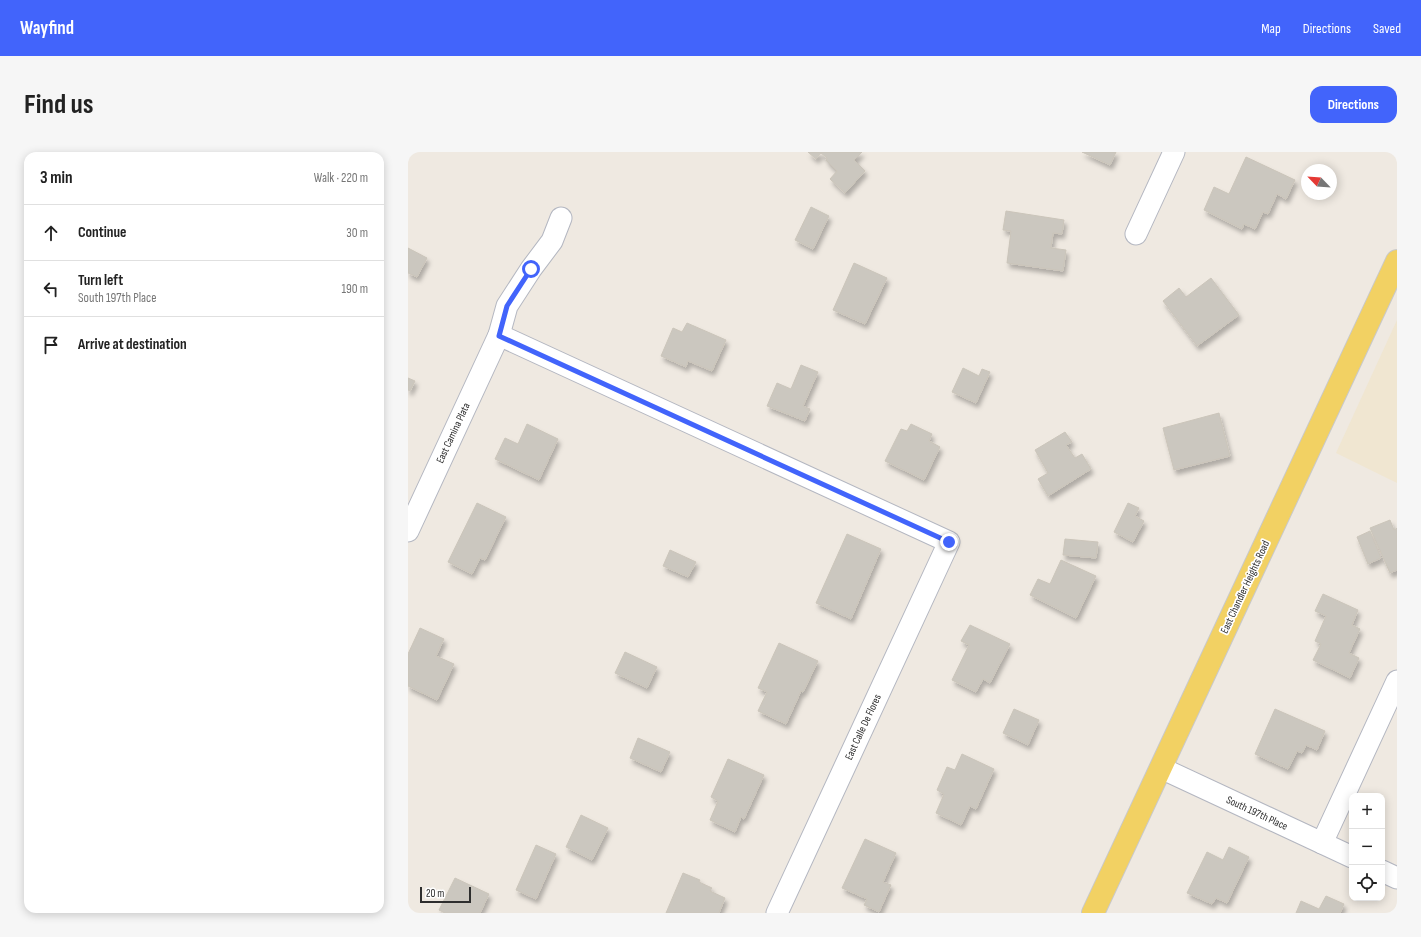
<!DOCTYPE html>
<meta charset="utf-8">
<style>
body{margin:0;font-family:"Sofia Sans Condensed",sans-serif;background:#f6f6f6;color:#222}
.controls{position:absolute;right:12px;bottom:12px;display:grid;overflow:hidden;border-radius:8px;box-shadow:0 2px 10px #0003}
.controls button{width:36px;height:36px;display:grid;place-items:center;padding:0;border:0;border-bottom:1px solid #e0e0e0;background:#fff;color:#222;font:20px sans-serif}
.compass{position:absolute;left:893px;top:12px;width:36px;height:36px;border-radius:50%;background:#fff;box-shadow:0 2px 10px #0003;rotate:295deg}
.scale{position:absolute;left:12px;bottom:10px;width:51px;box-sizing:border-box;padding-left:4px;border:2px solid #2e2e2e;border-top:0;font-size:11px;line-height:14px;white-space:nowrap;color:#2e2e2e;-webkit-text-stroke:3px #fff;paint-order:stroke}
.stop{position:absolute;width:12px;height:12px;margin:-9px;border:3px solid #4264fb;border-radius:50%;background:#fff}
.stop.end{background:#4264fb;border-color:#fff;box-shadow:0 1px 4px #0008}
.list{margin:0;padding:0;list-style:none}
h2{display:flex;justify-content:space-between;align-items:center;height:52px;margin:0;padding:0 16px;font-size:17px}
h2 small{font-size:13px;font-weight:400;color:#767676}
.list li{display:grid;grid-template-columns:26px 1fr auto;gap:12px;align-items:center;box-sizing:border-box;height:56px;padding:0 16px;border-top:1px solid #e0e0e0}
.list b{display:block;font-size:15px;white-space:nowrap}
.list p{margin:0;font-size:13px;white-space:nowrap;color:#767676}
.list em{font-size:13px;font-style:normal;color:#767676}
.icon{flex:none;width:22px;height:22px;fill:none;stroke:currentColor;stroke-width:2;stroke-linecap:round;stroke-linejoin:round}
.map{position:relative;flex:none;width:989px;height:761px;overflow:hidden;border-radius:12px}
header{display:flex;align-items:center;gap:24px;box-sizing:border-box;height:56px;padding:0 20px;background:#4264fb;color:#fff}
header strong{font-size:19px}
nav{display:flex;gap:22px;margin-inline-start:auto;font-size:14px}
.intro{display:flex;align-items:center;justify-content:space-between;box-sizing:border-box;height:96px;padding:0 24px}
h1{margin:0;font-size:28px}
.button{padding:10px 18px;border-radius:12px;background:#4264fb;color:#fff;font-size:14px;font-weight:700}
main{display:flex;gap:24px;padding:0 24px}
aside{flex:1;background:#fff;border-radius:12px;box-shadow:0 2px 10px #0003}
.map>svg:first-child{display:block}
</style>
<header>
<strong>Wayfind</strong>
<nav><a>Map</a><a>Directions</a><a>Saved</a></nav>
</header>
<div class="intro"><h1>Find us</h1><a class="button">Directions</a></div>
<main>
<aside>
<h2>3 min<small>Walk · 220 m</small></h2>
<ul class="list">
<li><svg class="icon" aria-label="ahead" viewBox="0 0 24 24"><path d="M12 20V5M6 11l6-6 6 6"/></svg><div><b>Continue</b></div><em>30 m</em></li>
<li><svg class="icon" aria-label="left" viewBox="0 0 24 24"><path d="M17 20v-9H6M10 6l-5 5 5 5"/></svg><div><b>Turn left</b><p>South 197th Place</p></div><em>190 m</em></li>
<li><svg class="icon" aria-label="arrive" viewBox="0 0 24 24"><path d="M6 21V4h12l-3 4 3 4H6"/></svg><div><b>Arrive at destination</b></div></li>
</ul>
</aside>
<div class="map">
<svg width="989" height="761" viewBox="0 0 989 761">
<defs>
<filter id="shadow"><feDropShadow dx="2.5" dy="4.5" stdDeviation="2" flood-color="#0004"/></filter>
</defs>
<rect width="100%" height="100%" fill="#efe9e1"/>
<!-- education -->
<polygon fill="#f0e6d1" points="989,168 989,331 928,301"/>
<!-- building -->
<g fill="#cbc7bf" stroke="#cbc5ba" filter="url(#shadow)">
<polygon points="400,0 454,0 446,8 457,19 437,41 422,27 429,19 418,8 419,6 413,1 408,7"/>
<polygon points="674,0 708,0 702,13"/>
<polygon points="838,5 887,28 878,47 869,42 860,62 855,60 847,77 836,72 834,77 796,58 806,35 821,42"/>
<polygon points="403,55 421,64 405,97 387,88"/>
<polygon points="598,59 656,68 654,82 645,81 643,96 658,98 655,119 599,111 603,79 595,78"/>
<polygon points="0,96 19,106 9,125 0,121"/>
<polygon points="446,111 479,126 457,172 425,158"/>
<polygon points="803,126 831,163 789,194 755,149 771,136 778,145"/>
<polygon points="279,171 318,188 304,219 280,209 278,215 253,204 265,176 274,180"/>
<polygon points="393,213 410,220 395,254 402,257 397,269 359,254 369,231 383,237"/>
<polygon points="555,216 571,224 574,217 582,220 568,251 544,240"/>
<polygon points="0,226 7,229 2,239 0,238"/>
<polygon points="811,261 822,304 766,318 755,276"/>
<polygon points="119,272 150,287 131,328 87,307 97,286 110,292"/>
<polygon points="503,272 524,282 521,289 532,295 516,328 477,309 493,277 499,279"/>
<polygon points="657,280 664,290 658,293 667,306 674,302 683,317 640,344 630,327 640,321 627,298"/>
<polygon points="69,351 98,365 77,408 72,406 64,422 40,410"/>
<polygon points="720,351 731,356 727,364 736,369 725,390 706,380"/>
<polygon points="982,368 986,378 989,376 989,418 982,421 962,376"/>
<polygon points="962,379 973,406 960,412 949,385"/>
<polygon points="439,382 473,397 443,467 408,451"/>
<polygon points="657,387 690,390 688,406 655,403"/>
<polygon points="262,398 288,410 280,425 255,414"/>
<polygon points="653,408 688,424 668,466 622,443 630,427 642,432"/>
<polygon points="915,442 950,458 944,473 952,477 941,501 951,506 942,526 905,508 913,492 907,489 918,464 907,459"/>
<polygon points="562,473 602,492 582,531 575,527 568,540 544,528 561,493 553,489"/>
<polygon points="12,476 36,487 28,504 46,512 29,548 0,534 0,502"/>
<polygon points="371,491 410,509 395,540 393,539 378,572 350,559 359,540 350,536"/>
<polygon points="217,500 249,515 239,536 207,521"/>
<polygon points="606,557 631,568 620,593 595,581"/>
<polygon points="867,557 917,579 909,598 898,593 894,601 889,599 880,617 847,602"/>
<polygon points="230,586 262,600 253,620 222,606"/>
<polygon points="554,602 586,617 568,657 562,654 553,673 528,661 536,642 529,638 539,615 547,618"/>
<polygon points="320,607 356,623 336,667 333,665 327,680 302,668 310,649 303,645"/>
<polygon points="173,663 200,676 184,708 158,695"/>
<polygon points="457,687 488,701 475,730 483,733 471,760 456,753 459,747 434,736"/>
<polygon points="128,693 148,702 128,747 108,738"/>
<polygon points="821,695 841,705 819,751 808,746 804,752 779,741 799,700 815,708"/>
<polygon points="275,721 292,728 291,730 304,736 302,739 317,746 311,761 258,761"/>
<polygon points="47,726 81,742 72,761 37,761 31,758"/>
<polygon points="918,744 936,752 932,761 888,761 893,749 911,757"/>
</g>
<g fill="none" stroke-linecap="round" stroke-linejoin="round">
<!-- minor casing -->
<g stroke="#b4b7c1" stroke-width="23">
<g id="minor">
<polyline points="728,82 766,0"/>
<polyline points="91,183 541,390 369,761"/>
<polyline points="0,379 91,183 99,154 123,117 144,89 153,66"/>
<polyline points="753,616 944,705"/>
<polyline points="914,691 989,529"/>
<polyline points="974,719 989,726"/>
</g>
</g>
<!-- major casing -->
<g stroke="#c9c9c9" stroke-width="24">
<polyline id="major" points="685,761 989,109"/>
</g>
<!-- minor -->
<use href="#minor" stroke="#fff" stroke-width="21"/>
<!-- major -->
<use href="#major" stroke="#f2d163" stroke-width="22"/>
</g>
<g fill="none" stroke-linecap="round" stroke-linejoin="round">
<!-- route -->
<polyline stroke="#4264fb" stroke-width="5" points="123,117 99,154 91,184 541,390"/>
</g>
<g text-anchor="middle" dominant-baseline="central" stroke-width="3.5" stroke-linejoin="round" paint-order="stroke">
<!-- street labels -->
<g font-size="11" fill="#2e2e2e" stroke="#fff">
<text transform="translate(45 281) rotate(-65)">East Camina Plata</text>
<text transform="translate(837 435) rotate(-65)">East Chandler Heights Road</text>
<text transform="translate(455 575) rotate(-65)">East Calle De Flores</text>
<text transform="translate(849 661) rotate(25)">South 197th Place</text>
</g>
</g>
</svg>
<div class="controls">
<button>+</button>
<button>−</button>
<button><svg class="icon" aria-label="locate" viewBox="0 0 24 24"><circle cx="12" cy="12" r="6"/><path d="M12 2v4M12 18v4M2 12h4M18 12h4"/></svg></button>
</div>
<svg class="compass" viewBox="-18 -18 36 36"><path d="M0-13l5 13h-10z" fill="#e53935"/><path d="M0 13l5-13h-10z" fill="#767676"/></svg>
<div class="scale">20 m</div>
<div class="stop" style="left:123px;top:117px"></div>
<div class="stop end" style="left:541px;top:390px"></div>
</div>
</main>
